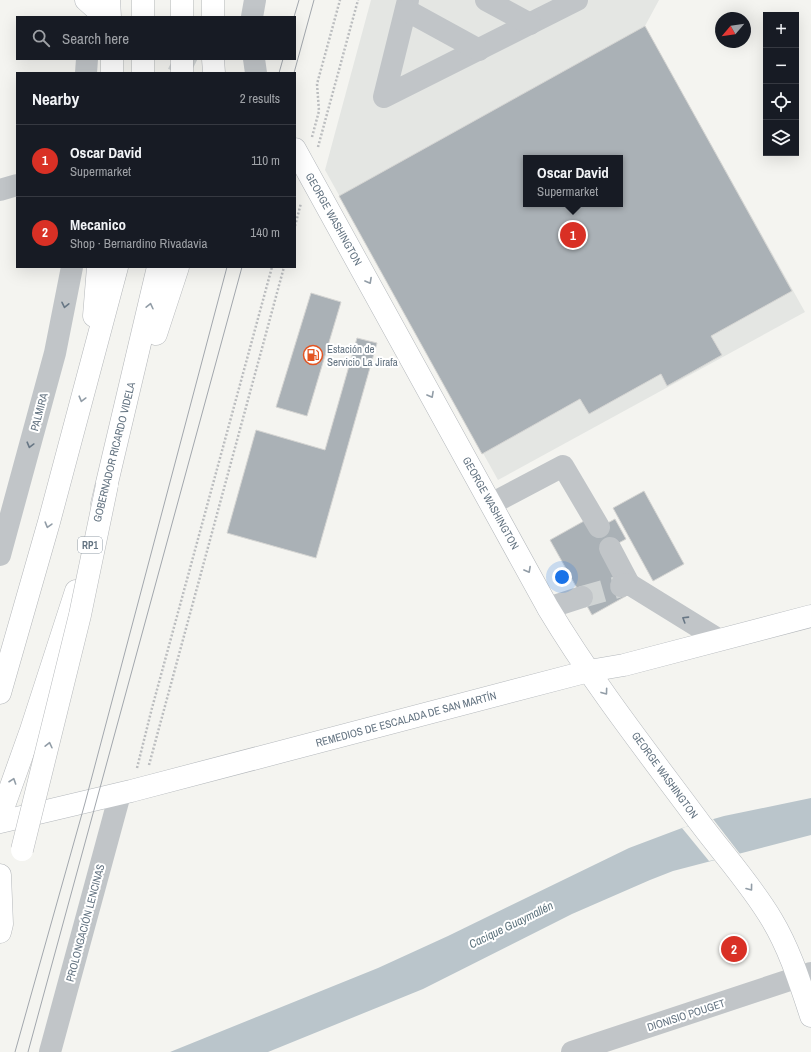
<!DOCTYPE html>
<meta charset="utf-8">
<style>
body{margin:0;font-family:"Archivo Narrow",sans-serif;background:#242831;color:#f1f3f6}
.controls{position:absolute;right:12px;top:12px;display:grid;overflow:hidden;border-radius:0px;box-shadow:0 4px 16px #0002}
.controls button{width:36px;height:36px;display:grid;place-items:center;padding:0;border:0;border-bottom:1px solid #363941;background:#171b24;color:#f1f3f6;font:20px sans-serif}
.compass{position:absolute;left:715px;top:12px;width:36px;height:36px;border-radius:50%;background:#171b24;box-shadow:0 4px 16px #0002;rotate:241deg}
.you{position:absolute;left:562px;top:577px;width:14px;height:14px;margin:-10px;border:3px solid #fff;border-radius:50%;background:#1a73e8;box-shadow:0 0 0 6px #1a73e833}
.badge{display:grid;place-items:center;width:26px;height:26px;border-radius:50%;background:#d93025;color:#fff;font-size:13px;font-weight:700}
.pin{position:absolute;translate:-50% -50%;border:2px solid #fff;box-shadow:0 1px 4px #0006}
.popup{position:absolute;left:523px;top:155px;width:100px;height:52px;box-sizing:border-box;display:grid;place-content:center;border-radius:0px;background:#171b24;filter:drop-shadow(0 1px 3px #0005);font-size:13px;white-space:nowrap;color:#9ea1a6}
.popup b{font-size:15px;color:#f1f3f6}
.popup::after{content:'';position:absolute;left:50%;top:100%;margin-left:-8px;border:8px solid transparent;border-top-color:#171b24}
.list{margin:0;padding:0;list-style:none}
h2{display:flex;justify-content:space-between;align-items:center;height:52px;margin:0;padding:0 16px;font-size:17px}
h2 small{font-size:13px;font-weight:400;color:#9ea1a6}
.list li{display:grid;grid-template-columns:26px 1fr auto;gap:12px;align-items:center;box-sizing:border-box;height:72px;padding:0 16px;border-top:1px solid #363941}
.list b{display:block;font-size:15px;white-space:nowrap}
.list p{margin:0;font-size:13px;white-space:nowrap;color:#9ea1a6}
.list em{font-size:13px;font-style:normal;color:#9ea1a6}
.icon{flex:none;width:22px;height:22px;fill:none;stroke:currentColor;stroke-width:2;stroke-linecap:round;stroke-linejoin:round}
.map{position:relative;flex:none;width:811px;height:1052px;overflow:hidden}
.search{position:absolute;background:#171b24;box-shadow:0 4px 16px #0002;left:16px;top:16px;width:280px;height:44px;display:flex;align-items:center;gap:10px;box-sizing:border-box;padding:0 14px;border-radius:0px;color:#9ea1a6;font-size:15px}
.panel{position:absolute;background:#171b24;box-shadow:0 4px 16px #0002;left:16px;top:72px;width:280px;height:196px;border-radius:0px}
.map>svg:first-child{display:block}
</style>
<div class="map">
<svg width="811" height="1052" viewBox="0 0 811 1052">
<rect width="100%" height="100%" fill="#f4f4f0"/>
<!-- built -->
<path fill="#e4e6e3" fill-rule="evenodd" d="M371 0H659L645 26 805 312 498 480 325 170ZM526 158H620V204H526Z"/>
<!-- water -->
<polygon fill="#bac5cb" points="811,798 811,835 673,871 650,880 572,914 423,989 268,1052 170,1052 378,968 448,936 629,848 682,828 724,816"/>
<!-- pier -->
<polygon fill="#f4f4f0" points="713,819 740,854 709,861 682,828"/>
<!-- building -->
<g fill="#aab1b6" stroke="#d5d5d3" fill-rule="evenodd">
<path d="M645 26 792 291 711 336 722 355 667 386 661 374 589 414 580 399 482 454 339 196ZM526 158H620V204H526Z"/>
<polygon points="311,293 341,302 307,416 276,407"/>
<polygon points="357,338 377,343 316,558 227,533 256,430 325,450"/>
<polygon points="644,491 684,564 653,581 613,508"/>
<polygon points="615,519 626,539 602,552 626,596 592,615 550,540 584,521 591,532"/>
</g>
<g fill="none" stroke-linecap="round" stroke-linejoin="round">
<!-- minor-tunnel -->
<polyline stroke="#d0d4d4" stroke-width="22" stroke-dasharray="22 11" stroke-linecap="butt" points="582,597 621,586"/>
<!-- major-tunnel -->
<polyline stroke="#d0d4d4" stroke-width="22" stroke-dasharray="22 11" stroke-linecap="butt" points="173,59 201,73"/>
<!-- major casing -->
<g stroke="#b4b8bc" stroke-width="23">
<g id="major">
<polyline points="86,0 105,17"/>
<path d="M295 149 548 608C593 683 648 753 700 823 724 855 752 886 772 920 790 950 800 983 811 1016"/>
<polyline points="0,822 131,791 589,671 624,665 811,616"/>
</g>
</g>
<!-- highway casing -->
<g stroke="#b4b7ba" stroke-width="23">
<g id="highway">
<polyline points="109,0 110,17"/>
<polyline points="143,0 143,17"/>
<polyline points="182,0 182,17"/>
<polyline points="213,0 213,17"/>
<polyline points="213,59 214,73"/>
<polyline points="112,73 112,59"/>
<polyline points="143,73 143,59"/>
<polyline points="94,316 98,267"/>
<polyline points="156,334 178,267"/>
<polyline points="102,504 158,267"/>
<polyline points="0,693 49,522 117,267"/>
<polyline points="0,817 31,730 76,591"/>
<polyline points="0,875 2,924 0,932"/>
</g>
</g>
<!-- path -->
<g stroke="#bbbdbf" stroke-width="2.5" stroke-dasharray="2 2" stroke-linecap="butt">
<polyline points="312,137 319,111 317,84 340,0"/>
<polyline points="318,147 358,0"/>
<polyline points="295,226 301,203"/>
<polyline points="149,765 284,267"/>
<polyline points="137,768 152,708 272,267"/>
</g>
<!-- minor -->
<g stroke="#c1c5c8" stroke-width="22">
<polyline points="408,0 384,97 577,0"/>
<polyline points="486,0 530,24"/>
<polyline points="406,10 479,50"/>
<polyline points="252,17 255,0"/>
<polyline points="254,59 256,73"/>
<polyline points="86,73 87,59"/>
<polyline points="0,190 17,185"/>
<polyline points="491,504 563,466 599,527"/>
<polyline points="610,548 629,584"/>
<polyline points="0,555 55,353 72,267"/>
<polyline points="621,586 629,584 718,639"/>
<polyline points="548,608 582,597"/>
<polyline points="50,1052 120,794"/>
<polyline points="572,1052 811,973"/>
</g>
<!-- major -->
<use href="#major" stroke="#fff" stroke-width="22"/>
<!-- highway -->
<use href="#highway" stroke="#fff" stroke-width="22"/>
<!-- tram -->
<g stroke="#a2a7ad" stroke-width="1">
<polyline points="294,17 299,0"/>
<polyline points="279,73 283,59"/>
<polyline points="294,73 314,0"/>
<polyline points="15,1052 85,803 227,267"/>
<polyline points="28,1052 242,267"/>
</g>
<!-- highway-bridge casing -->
<g stroke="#b4b7ba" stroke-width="23" stroke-linecap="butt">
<g id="highway-bridge">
<polyline points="182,59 182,73"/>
<polyline points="22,850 80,615 107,485"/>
</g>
</g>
<!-- highway-bridge -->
<use href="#highway-bridge" stroke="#fff" stroke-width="22"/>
</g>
<!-- one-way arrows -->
<defs><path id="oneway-chevron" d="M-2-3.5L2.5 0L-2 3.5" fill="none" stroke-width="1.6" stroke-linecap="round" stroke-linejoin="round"/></defs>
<g stroke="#929da7">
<use href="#oneway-chevron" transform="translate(369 281) rotate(61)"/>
<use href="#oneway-chevron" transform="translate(150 306) rotate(-77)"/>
<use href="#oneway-chevron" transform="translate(431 395) rotate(61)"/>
<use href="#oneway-chevron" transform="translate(82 399) rotate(105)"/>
<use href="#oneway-chevron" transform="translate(48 525) rotate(106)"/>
<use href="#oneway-chevron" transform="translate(528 570) rotate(61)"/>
<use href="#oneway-chevron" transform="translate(605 692) rotate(54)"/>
<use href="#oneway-chevron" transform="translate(49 745) rotate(-77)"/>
<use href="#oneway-chevron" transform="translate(13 781) rotate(-71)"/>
<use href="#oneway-chevron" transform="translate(750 888) rotate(53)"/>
</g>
<g stroke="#687785">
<use href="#oneway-chevron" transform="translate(65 305) rotate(102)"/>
<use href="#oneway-chevron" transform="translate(30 445) rotate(105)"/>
<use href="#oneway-chevron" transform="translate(685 619) rotate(-148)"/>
</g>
<!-- icons -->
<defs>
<g id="fuel-ring" transform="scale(1)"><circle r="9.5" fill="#fff" stroke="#e35421" stroke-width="1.5"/><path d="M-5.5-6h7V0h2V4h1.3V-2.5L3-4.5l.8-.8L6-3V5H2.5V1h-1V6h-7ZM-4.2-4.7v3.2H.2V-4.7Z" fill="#e35421"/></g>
</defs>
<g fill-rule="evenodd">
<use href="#fuel-ring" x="313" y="355"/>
</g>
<g text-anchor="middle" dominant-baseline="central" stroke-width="4" stroke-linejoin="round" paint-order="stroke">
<!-- shield labels -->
<rect fill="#fff" stroke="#929da7" stroke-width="1" x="78" y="537" width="24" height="16" rx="3"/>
<g font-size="10" font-weight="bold" fill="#637381">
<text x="90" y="545">RP1</text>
</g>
<!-- street labels -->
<g font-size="11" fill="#637381" stroke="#fff">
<text transform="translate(334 219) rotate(61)">GEORGE WASHINGTON</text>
<text transform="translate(39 412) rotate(-75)">PALMIRA</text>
<text transform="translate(114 452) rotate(-76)">GOBERNADOR RICARDO VIDELA</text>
<text transform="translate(491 503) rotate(61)">GEORGE WASHINGTON</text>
<text transform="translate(406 719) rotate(-15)">REMEDIOS DE ESCALADA DE SAN MARTÍN</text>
<text transform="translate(665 775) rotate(54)">GEORGE WASHINGTON</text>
<text transform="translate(85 923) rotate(-75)">PROLONGACIÓN LENCINAS</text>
<text transform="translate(686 1015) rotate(-18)">DIONISIO POUGET</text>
</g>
<!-- poi labels -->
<g font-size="11" fill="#637381" stroke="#fff" text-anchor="start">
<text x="327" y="349">Estación de<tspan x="327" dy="13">Servicio La Jirafa</tspan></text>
</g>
<!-- water labels -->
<g font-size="12" font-style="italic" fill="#5f757f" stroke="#fff">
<text transform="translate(511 925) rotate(-26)">Cacique Guaymallén</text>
</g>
</g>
</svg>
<div class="controls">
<button>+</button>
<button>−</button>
<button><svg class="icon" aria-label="locate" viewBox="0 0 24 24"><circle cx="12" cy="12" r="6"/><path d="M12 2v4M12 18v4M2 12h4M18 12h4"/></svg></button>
<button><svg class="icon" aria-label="layers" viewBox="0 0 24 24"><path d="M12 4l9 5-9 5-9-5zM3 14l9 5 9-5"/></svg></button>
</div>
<svg class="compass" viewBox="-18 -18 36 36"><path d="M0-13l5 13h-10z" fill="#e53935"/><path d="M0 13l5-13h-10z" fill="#9ea1a6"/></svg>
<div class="you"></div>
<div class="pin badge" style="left:573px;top:235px">1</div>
<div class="popup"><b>Oscar David</b>Supermarket</div>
<div class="pin badge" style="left:734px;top:949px">2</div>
<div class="search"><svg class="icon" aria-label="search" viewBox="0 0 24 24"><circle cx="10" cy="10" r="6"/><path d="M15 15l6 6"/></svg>Search here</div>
<section class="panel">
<h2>Nearby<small>2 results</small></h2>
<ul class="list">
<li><span class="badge">1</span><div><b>Oscar David</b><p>Supermarket</p></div><em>110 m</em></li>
<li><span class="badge">2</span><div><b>Mecanico</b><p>Shop · Bernardino Rivadavia</p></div><em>140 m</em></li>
</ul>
</section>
</div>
